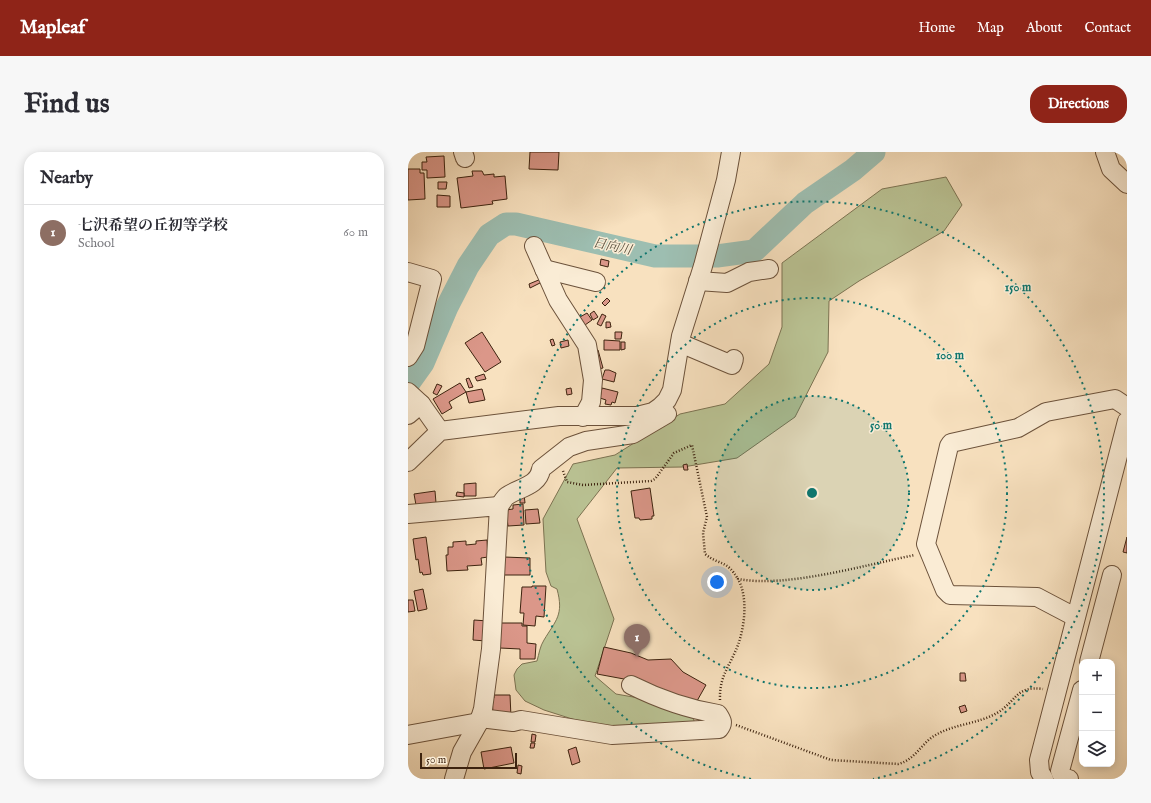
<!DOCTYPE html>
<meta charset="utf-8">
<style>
body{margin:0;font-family:"IM FELL English","Noto Serif JP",serif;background:#f7f7f7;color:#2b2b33}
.controls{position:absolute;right:12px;bottom:12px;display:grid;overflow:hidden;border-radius:8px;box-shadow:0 2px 10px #0003}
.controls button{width:36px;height:36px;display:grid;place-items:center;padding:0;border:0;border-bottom:1px solid #e1e1e2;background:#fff;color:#2b2b33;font:20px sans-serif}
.scale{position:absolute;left:12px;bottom:10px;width:97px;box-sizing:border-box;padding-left:4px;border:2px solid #3d230f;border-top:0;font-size:11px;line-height:14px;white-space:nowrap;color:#3d230f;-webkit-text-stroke:3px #faecd5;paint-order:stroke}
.you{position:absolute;left:309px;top:430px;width:14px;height:14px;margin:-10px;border:3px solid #fff;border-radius:50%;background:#1a73e8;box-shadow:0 0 0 6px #1a73e833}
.badge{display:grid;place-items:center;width:26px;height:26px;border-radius:50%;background:#8f2418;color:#fff;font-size:13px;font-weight:700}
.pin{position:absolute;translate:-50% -33px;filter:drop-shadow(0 1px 2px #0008)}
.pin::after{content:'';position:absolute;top:21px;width:14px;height:12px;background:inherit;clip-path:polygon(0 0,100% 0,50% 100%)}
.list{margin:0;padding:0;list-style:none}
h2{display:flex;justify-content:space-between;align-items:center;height:52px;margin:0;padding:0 16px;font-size:17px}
h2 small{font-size:13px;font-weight:400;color:#7c7c81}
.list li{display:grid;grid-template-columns:26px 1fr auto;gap:12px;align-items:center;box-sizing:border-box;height:56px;padding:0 16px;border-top:1px solid #e1e1e2}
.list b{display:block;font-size:15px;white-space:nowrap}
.list p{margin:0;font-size:13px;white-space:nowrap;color:#7c7c81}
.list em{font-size:13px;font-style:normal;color:#7c7c81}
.icon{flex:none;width:22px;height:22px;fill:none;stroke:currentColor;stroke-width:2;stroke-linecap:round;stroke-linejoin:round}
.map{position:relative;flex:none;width:719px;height:627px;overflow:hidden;border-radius:16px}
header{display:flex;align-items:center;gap:24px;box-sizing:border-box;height:56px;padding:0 20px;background:#8f2418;color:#fff}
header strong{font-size:19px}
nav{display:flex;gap:22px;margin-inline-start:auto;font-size:14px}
.intro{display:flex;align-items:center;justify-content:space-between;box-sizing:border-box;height:96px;padding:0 24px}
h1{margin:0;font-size:28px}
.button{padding:10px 18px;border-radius:16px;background:#8f2418;color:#fff;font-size:14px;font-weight:700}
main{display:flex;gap:24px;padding:0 24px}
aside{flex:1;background:#fff;border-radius:16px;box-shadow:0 2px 10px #0003}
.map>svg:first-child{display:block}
</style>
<header>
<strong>Mapleaf</strong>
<nav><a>Home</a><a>Map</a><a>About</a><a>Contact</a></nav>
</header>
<div class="intro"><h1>Find us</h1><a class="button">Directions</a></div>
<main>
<aside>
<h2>Nearby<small></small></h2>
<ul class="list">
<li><span class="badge" style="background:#8d6e63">1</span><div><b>七沢希望の丘初等学校</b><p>School</p></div><em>60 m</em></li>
</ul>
</aside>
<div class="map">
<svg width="719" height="627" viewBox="0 0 719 627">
<rect width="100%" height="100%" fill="#f8e1bf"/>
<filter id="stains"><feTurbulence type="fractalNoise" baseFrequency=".005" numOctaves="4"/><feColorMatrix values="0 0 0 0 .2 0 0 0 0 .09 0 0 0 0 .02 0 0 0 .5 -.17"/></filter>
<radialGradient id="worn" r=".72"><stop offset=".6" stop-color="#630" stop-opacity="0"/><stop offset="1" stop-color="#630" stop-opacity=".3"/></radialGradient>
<!-- green -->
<path fill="#bac394" stroke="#7c7352" d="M538 25 554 53 536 79 451 129 421 149 420 200 387 265 329 306 275 315 209 316 169 367 206 467 187 524 208 542 282 555 287 572 202 579 136 558 117 549 108 538 106 523 109 517 114 512 129 509C131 502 132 494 136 488 148 468 156 463 149 437L143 434 138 420 135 367 165 312 207 303 272 262 317 252 361 212 374 175V111L474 37Z"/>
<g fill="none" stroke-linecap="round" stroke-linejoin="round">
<!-- river -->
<polyline stroke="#9dbeb1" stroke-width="23" points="0,232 15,211 39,155 60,114 81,83 98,72 108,72 247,104 309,104 346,99 397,51 445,18 466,0"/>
</g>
<!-- building -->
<g fill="#db9789" stroke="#3d230f">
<polygon points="122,0 151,0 150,18 121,17"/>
<polygon points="36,4 37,25 19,26 19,18 14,18 14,10 19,10 18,5"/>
<polygon points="0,17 12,17 12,21 16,21 17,47 0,48"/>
<polygon points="64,19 74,19 76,23 86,22 86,25 97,24 99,47 84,49 85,52 53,56 49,26 65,24"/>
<polygon points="30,30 39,30 38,37 30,37"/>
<polygon points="29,43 42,44 42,55 29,55"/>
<polygon points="193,107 201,109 200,115 192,113"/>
<polygon points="133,127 134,130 122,136 121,132"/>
<polygon points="199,146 202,149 197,154 194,151"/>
<polygon points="186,159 190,165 185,168 182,162"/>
<polygon points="179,161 184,168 177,173 172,165"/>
<polygon points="194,162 198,164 193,174 189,172"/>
<polygon points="198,170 202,170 203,175 198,176"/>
<polygon points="74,180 93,210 77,220 57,191"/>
<polygon points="207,180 214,180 213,187 207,187"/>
<polygon points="145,187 147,193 144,194 142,188"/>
<polygon points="160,188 161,194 153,196 152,190"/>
<polygon points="196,188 212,189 212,198 196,198"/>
<polygon points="213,190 217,190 217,197 213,198"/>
<polygon points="190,198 195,216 190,217 187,199"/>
<polygon points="197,218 201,218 208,221 206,230 194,227"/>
<polygon points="76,222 78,227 69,229 67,225"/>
<polygon points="61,226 65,235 61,236 58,227"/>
<polygon points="52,231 58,240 41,250 44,256 34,262 25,247"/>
<polygon points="29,232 34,234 29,243 25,241"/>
<polygon points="163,236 164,242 159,243 158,237"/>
<polygon points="194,236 210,240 207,251 204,250 203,253 197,252 198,248 192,246"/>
<polygon points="74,237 77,248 61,251 58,240"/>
<polygon points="279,312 280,318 276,318 275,313"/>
<polygon points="68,331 68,344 56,344 56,332"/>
<polygon points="242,336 246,364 244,364 244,367 232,368 231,366 227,366 223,339"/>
<polygon points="27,339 28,351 8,353 6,342"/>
<polygon points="49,340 56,341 56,345 48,344"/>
<polygon points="112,342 116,342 117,351 112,351"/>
<polygon points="115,352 116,373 100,374 98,358 105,357 105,353"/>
<polygon points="130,357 132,371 118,372 117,358"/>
<polygon points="18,385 23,422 15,423 14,420 12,421 10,407 8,408 5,387"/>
<polygon points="719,385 719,401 715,400"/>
<polygon points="79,388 80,405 73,406 74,413 59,414 60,418 39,419 38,403 40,403 40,395 45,395 45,390 58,389 58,393 68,392 68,389"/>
<polygon points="96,405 122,406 122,423 96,423"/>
<polygon points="124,434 138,434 136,465 128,464 127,474 115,473 116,461 112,461 114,435 124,435"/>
<polygon points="15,437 19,457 10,459 6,439"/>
<polygon points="0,448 5,448 7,459 0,460"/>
<polygon points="66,468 80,469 78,489 65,488"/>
<polygon points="93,471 114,471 114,474 119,474 119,491 128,492 127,507 112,507 112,497 92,496"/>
<polygon points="196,495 223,501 240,508 263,507 275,520 298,533 285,556 230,534 216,527 189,522"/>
<polygon points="552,521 557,521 558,529 552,529"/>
<polygon points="86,543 102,543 103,565 85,561 84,546 86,546"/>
<polygon points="557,553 559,559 553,561 551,555"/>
<polygon points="124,582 128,583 127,590 123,590"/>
<polygon points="123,591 127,591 126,596 122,596"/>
<polygon points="103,595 106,611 76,617 73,600"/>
<polygon points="168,595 172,610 164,613 160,598"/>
<polygon points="110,613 114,614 113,622 109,621"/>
</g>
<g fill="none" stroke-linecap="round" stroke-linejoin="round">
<!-- minor casing -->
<g stroke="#6c523b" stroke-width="20">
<g id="minor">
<polyline points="55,0 57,6"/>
<polyline points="697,0 703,17 719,32"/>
<polyline points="126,94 150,148 179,193 185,228 183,250 175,265"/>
<polyline points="136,117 188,130"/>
<polyline points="0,120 24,127 7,194 0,205"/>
<polyline points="290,129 319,131 341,120 361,117"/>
<polyline points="272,191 324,213 326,207"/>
<polyline points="0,240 13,252 32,279"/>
<polyline points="0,263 13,252"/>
<polyline points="0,310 32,279 151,264 229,264 245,260 252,255 259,248 264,238 273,184 295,114 318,28 323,0"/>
<path d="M91 354C94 351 96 346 99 344 110 336 131 334 133 317L161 295 178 289 225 282 259 262"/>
<polyline points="0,362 91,354 83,497 75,557 71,570 0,583"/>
<polyline points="667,465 629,445 542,443 537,438 518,392 541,294 543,291 610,276 638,260 707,247 719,255"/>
<polyline points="681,510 704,423"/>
<path d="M72 566 105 570 113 568 204 583 311 577C316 571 314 568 310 562 279 557 251 547 223 533"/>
<polyline points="46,627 54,600 71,570"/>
<polyline points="636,627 632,620 631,608 719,269"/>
<polyline points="661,627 655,626 652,619 674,538"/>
</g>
</g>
<!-- path -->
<g stroke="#3d230f" stroke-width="2.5" stroke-dasharray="1 2" stroke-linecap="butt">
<path d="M155 319 159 330 175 333 243 329 247 327 266 301 284 293 299 365 295 381 297 402C312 414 318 407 330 427"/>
<path d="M312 548C311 524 322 514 330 493 337 473 340 445 330 427 380 436 456 413 507 403"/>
<path d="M328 573 423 608 490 612C507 608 513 592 526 584 545 572 570 572 589 561 608 550 608 533 635 537"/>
</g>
<!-- minor -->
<use href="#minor" stroke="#faecd5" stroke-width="18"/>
</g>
<!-- distance rings -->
<circle cx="404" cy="341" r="97" fill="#0f766e" fill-opacity=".12"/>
<g fill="none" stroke="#0f766e" stroke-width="2" stroke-dasharray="2 4">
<circle cx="404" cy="341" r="97"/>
<circle cx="404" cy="341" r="195"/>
<path d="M343 627A292 292 0 1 1 465 627"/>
</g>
<g text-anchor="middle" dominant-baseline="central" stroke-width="3" stroke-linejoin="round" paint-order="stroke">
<!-- water labels -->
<g font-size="13" font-style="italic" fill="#5a5240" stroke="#faecd5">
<text transform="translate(204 95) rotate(12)">日向川</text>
</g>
</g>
<circle cx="404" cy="341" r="6" fill="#0f766e" stroke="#faecd5" stroke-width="2"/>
<g font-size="12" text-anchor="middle" font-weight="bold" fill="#0f766e" stroke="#faecd5" stroke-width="3" stroke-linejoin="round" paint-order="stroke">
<text x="610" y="139">150 m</text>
<text x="542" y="207">100 m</text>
<text x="473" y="277">50 m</text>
</g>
<rect width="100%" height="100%" filter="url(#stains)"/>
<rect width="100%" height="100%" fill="url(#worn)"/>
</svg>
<div class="controls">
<button>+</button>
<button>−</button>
<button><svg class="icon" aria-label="layers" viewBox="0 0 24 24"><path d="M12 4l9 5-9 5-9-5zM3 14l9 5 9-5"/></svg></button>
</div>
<div class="scale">50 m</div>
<div class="you"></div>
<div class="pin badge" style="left:229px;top:505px;background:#8d6e63">1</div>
</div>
</main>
